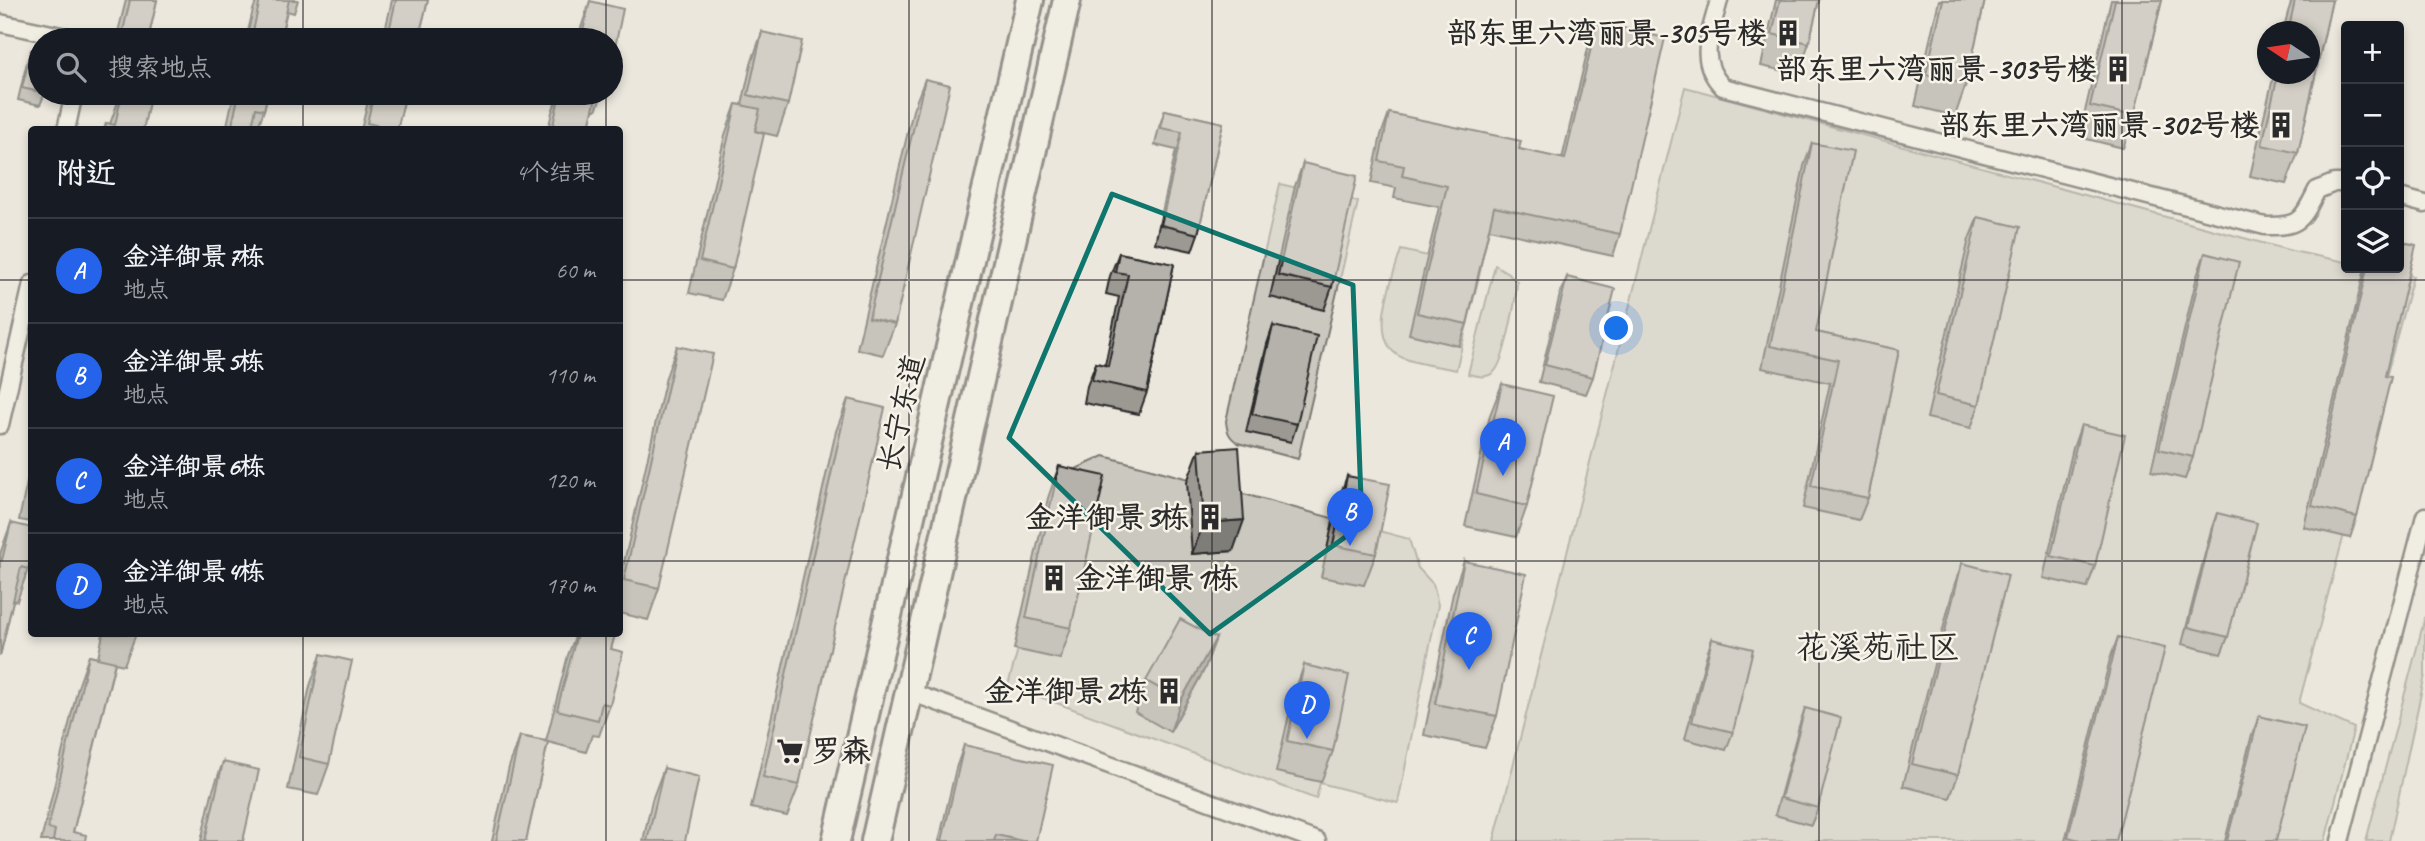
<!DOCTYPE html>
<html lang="zh">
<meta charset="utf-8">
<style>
body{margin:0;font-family:Caveat,"LXGW WenKai TC",sans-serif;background:#242831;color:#f1f3f6}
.controls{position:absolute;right:21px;top:21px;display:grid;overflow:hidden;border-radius:7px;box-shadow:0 4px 10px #0003}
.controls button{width:63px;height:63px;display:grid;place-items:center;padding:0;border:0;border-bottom:2px solid #363941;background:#171b24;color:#f1f3f6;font:35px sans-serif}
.compass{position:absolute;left:2257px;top:21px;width:63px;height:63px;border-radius:50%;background:#171b24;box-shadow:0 4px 10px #0003;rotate:283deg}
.you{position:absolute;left:1617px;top:329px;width:24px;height:24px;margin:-18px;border:5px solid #fff;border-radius:50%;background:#1a73e8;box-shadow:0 0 0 10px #1a73e833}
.badge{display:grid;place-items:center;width:46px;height:46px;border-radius:50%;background:#2563eb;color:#fff;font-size:23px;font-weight:700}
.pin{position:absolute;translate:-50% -58px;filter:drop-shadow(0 2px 4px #0008)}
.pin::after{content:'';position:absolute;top:37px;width:24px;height:21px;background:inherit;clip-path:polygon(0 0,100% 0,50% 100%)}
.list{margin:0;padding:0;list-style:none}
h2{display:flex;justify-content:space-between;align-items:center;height:91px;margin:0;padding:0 28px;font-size:30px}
h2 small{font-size:23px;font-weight:400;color:#9ea1a6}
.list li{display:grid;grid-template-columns:46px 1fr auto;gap:21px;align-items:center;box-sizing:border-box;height:105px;padding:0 28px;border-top:2px solid #363941}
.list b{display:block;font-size:26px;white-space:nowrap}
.list p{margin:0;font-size:23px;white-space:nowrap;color:#9ea1a6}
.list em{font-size:23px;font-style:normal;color:#9ea1a6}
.icon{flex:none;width:38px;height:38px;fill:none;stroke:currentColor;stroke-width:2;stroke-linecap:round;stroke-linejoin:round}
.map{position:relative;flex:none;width:2425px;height:841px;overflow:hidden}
.search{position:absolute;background:#171b24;box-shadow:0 4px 10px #0003;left:28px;top:28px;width:595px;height:77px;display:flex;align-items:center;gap:18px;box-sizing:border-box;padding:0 24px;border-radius:38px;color:#9ea1a6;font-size:26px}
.panel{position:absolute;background:#171b24;box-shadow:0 4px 10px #0003;left:28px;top:126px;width:595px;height:511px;border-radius:7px}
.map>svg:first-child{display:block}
</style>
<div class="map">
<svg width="2425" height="841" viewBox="0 0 2425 841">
<rect width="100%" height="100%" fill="#ebe7dd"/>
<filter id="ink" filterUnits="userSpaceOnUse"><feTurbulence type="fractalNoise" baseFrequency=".0143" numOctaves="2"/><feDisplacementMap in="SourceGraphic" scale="14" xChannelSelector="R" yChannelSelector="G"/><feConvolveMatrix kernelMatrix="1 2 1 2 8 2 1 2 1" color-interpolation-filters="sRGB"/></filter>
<g filter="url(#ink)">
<!-- green -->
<g fill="#cbc8bf" stroke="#7b7a75" stroke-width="2">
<polygon points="1685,87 2292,251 2346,262 2346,268 2375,268 2413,276 2299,703 2354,728 2325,841 1494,841"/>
<path d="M1280 184 1358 202 1298 459 1238 443C1229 437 1227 432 1226 421Z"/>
<path d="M1401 250 1481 268 1456 370C1439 366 1419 365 1403 358 1365 343 1393 277 1401 250Z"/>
<path d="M1495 265 1508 273 1517 282C1516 299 1505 362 1494 372 1486 379 1477 376 1468 374Z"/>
<polygon points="1104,456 1409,539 1418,568 1433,584 1438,605 1398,803 1320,783 1316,799 1008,685 1067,473"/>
<polygon points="2425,617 2425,675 2389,841 2366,841"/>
</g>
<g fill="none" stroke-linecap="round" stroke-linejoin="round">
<!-- minor casing -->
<g stroke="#2b2b2b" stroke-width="21">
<g id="minor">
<path d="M1719 0C1711 33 1696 60 1723 87L2265 226C2300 227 2302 220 2317 190L2334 183H2346"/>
<polyline points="0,23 80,40"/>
<polyline points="66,130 74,93"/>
<polyline points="2399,197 2425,204"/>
<polyline points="0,425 32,284"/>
<polyline points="910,692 1317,841"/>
<polyline points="2340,841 2425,516"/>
</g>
</g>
<!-- primary casing -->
<g stroke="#2b2b2b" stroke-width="32">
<g id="primary">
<polyline points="836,841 1030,0"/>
<polyline points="875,841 1067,0"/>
</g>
</g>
<!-- minor -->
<use href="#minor" stroke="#f7f3e8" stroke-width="16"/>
<!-- primary -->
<use href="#primary" stroke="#f7f3e8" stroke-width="26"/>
</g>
<!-- wall -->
<g fill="#9c9993" stroke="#2b2b2b" stroke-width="2">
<polygon points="126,0 157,0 148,40 116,40"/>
<polygon points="257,0 298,0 294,13 287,11 280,40 246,40 253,10"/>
<polygon points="392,0 428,0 418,40 383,40"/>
<polygon points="1776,0 1819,0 1809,43 1798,74 1761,66"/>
<polygon points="1939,0 1985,0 1966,84 1955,116 1915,106"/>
<polygon points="2111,0 2162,0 2134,116 2123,148 2079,137"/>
<polygon points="2292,0 2332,0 2298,153 2286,184 2250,176 2274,74 2309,74 2309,32 2283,32 2288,12"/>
<polygon points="590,1 611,40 577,40"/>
<polygon points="1597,22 1620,234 1613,256 1489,229 1467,324 1459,346 1409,334 1439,207 1394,198 1396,188 1371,183 1381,135 1389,113 1519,149 1562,159 1589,44"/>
<polygon points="762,32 788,104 777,136 755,131 733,269 722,300 689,293 725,135 736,104 742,105 751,64"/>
<polygon points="31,50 40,52 40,93 45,93 40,105 18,100 27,62"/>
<polygon points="925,79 895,324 883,355 857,349 913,110"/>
<polygon points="121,93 149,93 143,130 104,130 106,123 110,124"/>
<polygon points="234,93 268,93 264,110 257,130 226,130"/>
<polygon points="370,93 406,93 397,130 361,130"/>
<polygon points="559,93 603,93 596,110 593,110 588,130 548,130 552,112"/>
<polygon points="1165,110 1223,123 1198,234 1192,251 1155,243 1176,150 1155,145 1159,127"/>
<polygon points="1812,143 1816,332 1899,350 1868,498 1859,520 1803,508 1830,383 1762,368 1804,166"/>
<polygon points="1303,163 1332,287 1324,310 1270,297 1295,186"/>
<polygon points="1978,217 1979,405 1971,428 1927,418 1969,239"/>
<polygon points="1119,253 1174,264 1147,392 1139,414 1084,403 1087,386 1096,363 1105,365 1119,297 1106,294 1110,276"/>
<polygon points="2205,253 2193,457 2185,479 2151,471 2197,276"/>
<polygon points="2365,268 2399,268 2385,376 2357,517 2350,538 2304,527"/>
<polygon points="1567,277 1593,377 1586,394 1539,382 1560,294"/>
<polygon points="1273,326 1297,424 1291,442 1246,432 1267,344"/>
<polygon points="677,346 659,588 648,620 620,613 620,580 666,377"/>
<polygon points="1502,384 1527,506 1516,537 1465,526 1490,415"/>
<polygon points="848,399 799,785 787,816 751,808 836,431"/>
<polygon points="2081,425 2095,566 2087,588 2043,578 2073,448"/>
<polygon points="1199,450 1233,551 1192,554 1187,482"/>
<polygon points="32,459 32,522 19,520"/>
<polygon points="1059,466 1071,628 1060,659 1014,649 1048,498"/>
<polygon points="1347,476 1376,554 1364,585 1321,577 1336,507"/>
<polygon points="2217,513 2228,637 2221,654 2182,644 2211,530"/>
<polygon points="11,523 28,569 17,601 13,600 0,656 0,554"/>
<polygon points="1464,561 1497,716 1485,748 1424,735 1453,593"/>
<polygon points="1962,563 1958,775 1950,798 1903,786 1954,586"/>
<polygon points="103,634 136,634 124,665 115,663 73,832 85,841 41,841 78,687 89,656 98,658"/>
<polygon points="576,634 615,634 611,649 610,705 599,736 592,735 586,752 548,742 526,841 492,841 509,767 520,736 546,741 568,655"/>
<polygon points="2118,637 2116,841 2065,841 2110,659"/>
<polygon points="1216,638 1204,670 1170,732 1135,712 1146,681"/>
<polygon points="1712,639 1733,732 1726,750 1685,739 1706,657"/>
<polygon points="321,654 329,764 318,795 288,789 310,686"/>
<polygon points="1304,665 1333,751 1321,782 1276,772 1293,697"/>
<polygon points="1805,708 1818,808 1811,825 1775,815 1799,726"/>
<polygon points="2259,716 2276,841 2225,841 2251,738"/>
<polygon points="964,745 1036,841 939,841 956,768"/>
<polygon points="223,762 243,841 201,841 212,793"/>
<polygon points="664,768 685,841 643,841 652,800"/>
</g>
<!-- shaded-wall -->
<g fill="#7f7d78" stroke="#2b2b2b" stroke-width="2">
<polygon points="1244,520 1233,551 1192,554 1204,523"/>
<polygon points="1216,638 1204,670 1170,732 1181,700"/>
</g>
<!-- building -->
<g fill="#b5b2ab" stroke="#2b2b2b" stroke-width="2">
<polygon points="130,0 157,0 148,40 121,40"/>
<polygon points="260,0 289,0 280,40 251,40"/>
<polygon points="396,0 428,0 418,40 387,40"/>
<polygon points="1780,0 1819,0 1809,43 1772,34"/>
<polygon points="1943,0 1985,0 1966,84 1926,75"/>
<polygon points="2115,0 2162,0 2134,116 2090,106"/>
<polygon points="2295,0 2332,0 2298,153 2262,145 2278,74 2309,74 2309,32 2288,32"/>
<polygon points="590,1 623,9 611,66 611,40 581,40"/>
<polygon points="1597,22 1665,38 1620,234 1494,207 1467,324 1417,313 1447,186 1402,176 1404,166 1379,161 1389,113 1521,141 1519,149 1565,159"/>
<polygon points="762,32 802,41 788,104 748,95"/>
<polygon points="31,50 40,52 40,92 22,88"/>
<polygon points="925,79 950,85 895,324 869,318"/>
<polygon points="122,93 151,93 143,130 105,130 106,123 115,125"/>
<polygon points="239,93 268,93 264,110 256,108 251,130 231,130"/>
<polygon points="374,93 406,93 397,130 367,123"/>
<polygon points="560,93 597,93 588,130 552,130"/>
<polygon points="736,104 760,109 755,131 764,134 733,269 700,261"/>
<polygon points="1165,110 1223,123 1198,234 1161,225 1182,132 1161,128"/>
<polygon points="1812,143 1853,151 1816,332 1899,350 1868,498 1811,486 1838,360 1770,346"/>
<polygon points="1303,163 1357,176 1332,287 1278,275"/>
<polygon points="1978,217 2020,227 1979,405 1936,395"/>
<polygon points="2399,241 2416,245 2385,376 2391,377 2357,517 2312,506 2367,268 2399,268"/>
<polygon points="1119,253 1174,264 1147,392 1092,380 1096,363 1108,366 1128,274 1115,272"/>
<polygon points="2205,253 2239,262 2193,457 2159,449"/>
<polygon points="1567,277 1615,289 1593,377 1545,365"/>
<polygon points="1273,326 1317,336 1297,424 1252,414"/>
<polygon points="677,346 713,354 659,588 624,580"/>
<polygon points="1502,384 1553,396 1527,506 1476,494"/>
<polygon points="848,399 885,408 799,785 763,777"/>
<polygon points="2081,425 2125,435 2095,566 2051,556"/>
<polygon points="1239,447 1244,520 1204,523 1199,450"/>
<polygon points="1059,466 1105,476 1071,628 1026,618"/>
<polygon points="1347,476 1390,484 1376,554 1333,545"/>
<polygon points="2217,513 2257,523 2228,637 2188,627"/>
<polygon points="11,523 32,528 32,555 28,569 21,567 0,656 0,559 2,560"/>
<polygon points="1464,561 1526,574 1497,716 1435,704"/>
<polygon points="1962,563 2008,575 1958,775 1912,764"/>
<polygon points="1180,619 1216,638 1181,700 1146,681"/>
<polygon points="577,634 615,634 611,649 623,652 610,705 602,703 598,720 557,710"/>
<polygon points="2118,637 2165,648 2116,841 2084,841 2068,837"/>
<polygon points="1712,639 1753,649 1733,732 1692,722"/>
<polygon points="321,654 352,661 329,764 299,757"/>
<polygon points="89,656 115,662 73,832 86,835 85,841 53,841 55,830 48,828"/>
<polygon points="1304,665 1349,675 1333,751 1287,741"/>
<polygon points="1805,708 1841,718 1818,808 1781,798"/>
<polygon points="2259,716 2305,727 2276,841 2227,841"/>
<polygon points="520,736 548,742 526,841 496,841"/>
<polygon points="964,745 1053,765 1036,841 1023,841 996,835 994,841 942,841"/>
<polygon points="223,762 259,770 243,841 205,841"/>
<polygon points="664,768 699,777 685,841 647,841"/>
</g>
</g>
<!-- marked area -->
<path d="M0 0H2425V841H0ZM1112 194 1353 285 1362 525 1210 634 1009 438Z" fill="#ebe7dd" fill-opacity=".55" fill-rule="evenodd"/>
<path fill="none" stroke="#0f766e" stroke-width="5" stroke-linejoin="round" d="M1112 194 1353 285 1362 525 1210 634 1009 438Z"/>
<!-- grid -->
<path fill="none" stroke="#2b2b2b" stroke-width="2" stroke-opacity="0.55" d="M303 0V40M606 0V40M909 0V841M1212 0V841M1516 0V841M1819 0V841M2122 0V841M303 93V130M606 93V130M0 280H32M620 280H2425M0 561H32M620 561H2425M303 634V841M606 634V841"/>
<!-- icons -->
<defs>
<g id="building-bare" transform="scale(2.1)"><path d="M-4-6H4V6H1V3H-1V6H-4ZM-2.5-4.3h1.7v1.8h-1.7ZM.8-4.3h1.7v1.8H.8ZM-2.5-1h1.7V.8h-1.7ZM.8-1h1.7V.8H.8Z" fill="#2b2b2b" stroke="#f7f3e8" stroke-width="2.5" paint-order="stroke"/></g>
<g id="supermarket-bare" transform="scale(2.1)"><path d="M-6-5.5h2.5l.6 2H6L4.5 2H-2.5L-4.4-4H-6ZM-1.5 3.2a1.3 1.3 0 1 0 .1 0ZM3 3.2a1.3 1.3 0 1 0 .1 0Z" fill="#2b2b2b" stroke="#f7f3e8" stroke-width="2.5" paint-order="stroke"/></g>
</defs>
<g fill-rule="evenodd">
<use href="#building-bare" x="1788" y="33"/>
<use href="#building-bare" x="2118" y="69"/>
<use href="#building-bare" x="2281" y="125"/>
<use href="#building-bare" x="1210" y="517"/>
<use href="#building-bare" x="1054" y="578"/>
<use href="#building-bare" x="1169" y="691"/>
<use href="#supermarket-bare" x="790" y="751"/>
</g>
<g text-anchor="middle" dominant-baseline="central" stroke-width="5" stroke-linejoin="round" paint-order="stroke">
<!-- poi labels -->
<g font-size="30" font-weight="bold" fill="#2b2b2b" stroke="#f7f3e8" text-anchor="end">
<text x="1767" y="33">部东里六湾丽景-305号楼</text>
<text x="2097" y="69">部东里六湾丽景-303号楼</text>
<text x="2260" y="125">部东里六湾丽景-302号楼</text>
<text x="1189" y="517">金洋御景3栋</text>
<text x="1075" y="578" text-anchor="start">金洋御景1栋</text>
<text x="1148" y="691">金洋御景2栋</text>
<text x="811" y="751" text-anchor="start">罗森</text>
</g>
<!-- street labels -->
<g font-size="30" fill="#2b2b2b" stroke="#f7f3e8">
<text transform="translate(901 413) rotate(-77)">长宁东道</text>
</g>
<!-- quarter labels -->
<g font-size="33" fill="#2b2b2b" stroke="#f7f3e8">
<text x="1878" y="647">花溪苑社区</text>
</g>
</g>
</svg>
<div class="controls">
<button>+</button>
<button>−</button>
<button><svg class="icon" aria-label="locate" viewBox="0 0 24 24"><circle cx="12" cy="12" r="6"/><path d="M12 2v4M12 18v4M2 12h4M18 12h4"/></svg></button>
<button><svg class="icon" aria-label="layers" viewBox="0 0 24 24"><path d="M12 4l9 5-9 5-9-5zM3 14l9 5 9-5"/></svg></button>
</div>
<svg class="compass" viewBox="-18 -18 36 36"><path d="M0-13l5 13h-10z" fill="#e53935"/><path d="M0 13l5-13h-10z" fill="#9ea1a6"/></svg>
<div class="you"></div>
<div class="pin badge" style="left:1503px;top:476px">A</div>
<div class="pin badge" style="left:1350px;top:546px">B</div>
<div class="pin badge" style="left:1469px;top:670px">C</div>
<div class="pin badge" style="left:1307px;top:739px">D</div>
<div class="search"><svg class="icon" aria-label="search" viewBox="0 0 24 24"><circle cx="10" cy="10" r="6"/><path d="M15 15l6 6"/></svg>搜索地点</div>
<section class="panel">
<h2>附近<small>4个结果</small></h2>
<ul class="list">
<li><span class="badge">A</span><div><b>金洋御景7栋</b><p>地点</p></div><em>60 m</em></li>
<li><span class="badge">B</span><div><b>金洋御景5栋</b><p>地点</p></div><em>110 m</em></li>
<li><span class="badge">C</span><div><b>金洋御景6栋</b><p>地点</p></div><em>120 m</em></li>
<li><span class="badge">D</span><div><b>金洋御景4栋</b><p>地点</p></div><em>170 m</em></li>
</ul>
</section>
</div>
